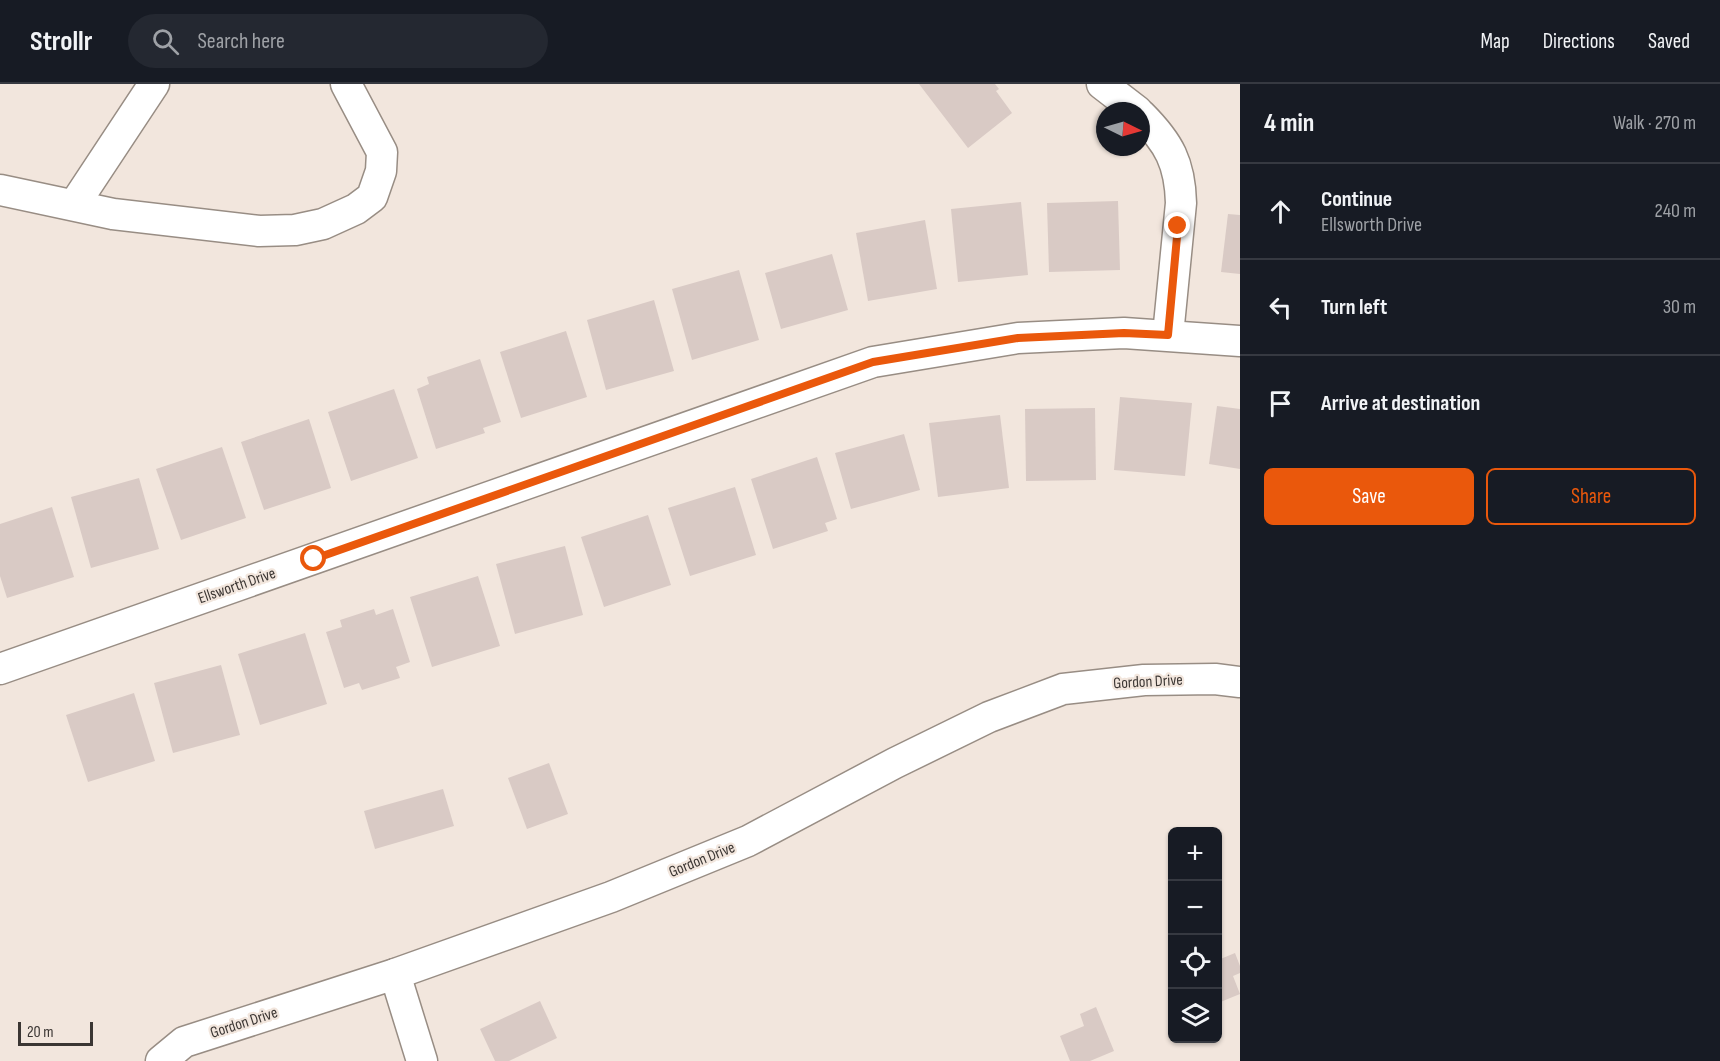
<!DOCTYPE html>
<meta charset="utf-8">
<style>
body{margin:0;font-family:"Sofia Sans Condensed",sans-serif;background:#242831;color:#f1f3f6}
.controls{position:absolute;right:18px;bottom:18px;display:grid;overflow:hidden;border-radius:9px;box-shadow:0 2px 4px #0004}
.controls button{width:54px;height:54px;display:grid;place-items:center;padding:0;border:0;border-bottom:2px solid #363941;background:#171b24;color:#f1f3f6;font:30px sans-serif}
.compass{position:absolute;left:1096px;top:18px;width:54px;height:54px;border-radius:50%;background:#171b24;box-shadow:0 2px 4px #0004;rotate:95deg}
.scale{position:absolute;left:18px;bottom:15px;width:75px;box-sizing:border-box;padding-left:6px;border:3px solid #3b3633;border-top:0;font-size:16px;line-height:21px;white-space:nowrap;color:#3b3633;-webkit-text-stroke:4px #f2e6dd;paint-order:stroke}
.stop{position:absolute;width:18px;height:18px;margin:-14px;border:4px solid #ea580c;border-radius:50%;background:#fff}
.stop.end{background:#ea580c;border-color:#fff;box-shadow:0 2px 6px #0008}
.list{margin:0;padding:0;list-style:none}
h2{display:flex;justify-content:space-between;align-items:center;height:78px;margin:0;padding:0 24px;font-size:26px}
h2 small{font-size:20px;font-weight:400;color:#9ea1a6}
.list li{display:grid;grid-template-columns:39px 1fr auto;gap:18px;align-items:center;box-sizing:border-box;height:96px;padding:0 24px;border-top:2px solid #363941}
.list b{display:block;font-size:22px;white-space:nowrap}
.list p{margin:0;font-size:20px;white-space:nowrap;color:#9ea1a6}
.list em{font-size:20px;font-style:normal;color:#9ea1a6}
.actions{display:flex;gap:12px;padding:18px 24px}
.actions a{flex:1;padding:14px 0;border:2px solid #ea580c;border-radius:9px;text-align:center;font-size:21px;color:#ea580c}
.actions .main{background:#ea580c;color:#fff}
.icon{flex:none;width:33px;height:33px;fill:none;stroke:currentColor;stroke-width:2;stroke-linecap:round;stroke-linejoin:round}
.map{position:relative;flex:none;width:1240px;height:977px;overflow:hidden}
header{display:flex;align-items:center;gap:36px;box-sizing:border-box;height:84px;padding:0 30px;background:#171b24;border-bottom:2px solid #363941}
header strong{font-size:28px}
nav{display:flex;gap:33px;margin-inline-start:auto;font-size:21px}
.search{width:420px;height:54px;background:#242831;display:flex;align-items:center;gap:15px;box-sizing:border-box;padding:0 21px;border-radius:33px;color:#9ea1a6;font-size:22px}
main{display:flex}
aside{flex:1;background:#171b24}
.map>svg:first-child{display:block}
</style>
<header>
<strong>Strollr</strong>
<div class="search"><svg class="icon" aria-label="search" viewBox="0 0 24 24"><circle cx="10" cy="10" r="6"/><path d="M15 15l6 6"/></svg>Search here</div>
<nav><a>Map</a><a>Directions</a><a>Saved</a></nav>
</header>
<main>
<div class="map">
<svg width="1240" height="977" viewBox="0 0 1240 977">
<rect width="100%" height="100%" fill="#f2e6dd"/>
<!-- building -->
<g fill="#d9cac5">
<polygon points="919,0 995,0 999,5 996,7 1012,29 968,64"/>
<polygon points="1118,117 1120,186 1049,188 1047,119"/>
<polygon points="1021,118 1028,191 958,198 951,125"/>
<polygon points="1228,130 1240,131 1240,190 1221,188"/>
<polygon points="925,136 937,205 868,217 856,149"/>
<polygon points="832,170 848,226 781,245 765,189"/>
<polygon points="739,186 759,256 692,276 672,205"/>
<polygon points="654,216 674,287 606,306 587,236"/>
<polygon points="566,247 587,313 521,334 500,268"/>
<polygon points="480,275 501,338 483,344 485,349 436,365 417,305 429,300 427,293"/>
<polygon points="394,305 418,374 351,397 328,328"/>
<polygon points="1120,313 1192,319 1185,392 1114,386"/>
<polygon points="1217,322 1240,325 1240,385 1209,380"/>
<polygon points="1095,324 1096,396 1026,397 1025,325"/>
<polygon points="1000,331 1009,404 938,413 929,339"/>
<polygon points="309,335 331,404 264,426 241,358"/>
<polygon points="904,350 920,406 851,425 835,369"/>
<polygon points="222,363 246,434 181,456 156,385"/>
<polygon points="817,373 837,435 825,439 828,447 773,465 751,395"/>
<polygon points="139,394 159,465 91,484 71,413"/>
<polygon points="735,403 756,471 690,492 668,424"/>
<polygon points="52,423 74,493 7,514 0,492 0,440"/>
<polygon points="648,431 671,501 604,523 581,453"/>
<polygon points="565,462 583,531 515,550 496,480"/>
<polygon points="478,492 500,562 432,583 410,513"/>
<polygon points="374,525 376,531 393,525 410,578 396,583 400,594 362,606 359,599 344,604 326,548 342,543 340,536"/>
<polygon points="305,549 327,620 260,641 238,570"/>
<polygon points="221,581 240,651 173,669 154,599"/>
<polygon points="134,609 155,677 88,698 66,631"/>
<polygon points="549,679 568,730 527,745 508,694"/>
<polygon points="443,705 454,742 375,765 364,727"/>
<polygon points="1235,869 1240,882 1240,889 1233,892 1240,910 1218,919 1218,876"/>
<polygon points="540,917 557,954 509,977 495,977 480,945"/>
<polygon points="1096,923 1114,967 1090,977 1070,977 1060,952 1084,942 1080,930"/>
</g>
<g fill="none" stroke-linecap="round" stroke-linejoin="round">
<!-- minor casing -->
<g stroke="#988d84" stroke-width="33">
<g id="minor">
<polyline points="1102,0 1137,27"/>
<path d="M1141 31C1169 59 1180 79 1181 119L1168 251"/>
<polyline points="0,106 113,130 259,147 295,146 323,140 356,125 372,113 381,87 382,68 346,0"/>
<polyline points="74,121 154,0"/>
<polyline points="0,585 873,278 1018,254 1124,249 1240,257"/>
<polyline points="395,890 422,977"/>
<polyline points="161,977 184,958 395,890 611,813 748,757 895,679 989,633 1063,605 1144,596 1215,595 1240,598"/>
</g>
</g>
<!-- minor -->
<use href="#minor" stroke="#fff" stroke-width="30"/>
</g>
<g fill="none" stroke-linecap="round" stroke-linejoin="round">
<!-- route -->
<polyline stroke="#ea580c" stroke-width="8" points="314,475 873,278 1018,254 1124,249 1168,251 1178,142"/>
</g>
<g text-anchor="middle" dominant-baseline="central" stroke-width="4.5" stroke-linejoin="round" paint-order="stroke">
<!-- street labels -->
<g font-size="16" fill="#3b3633" stroke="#f2e6dd">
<text transform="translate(237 502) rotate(-19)">Ellsworth Drive</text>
<text transform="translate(1148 598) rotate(-3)">Gordon Drive</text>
<text transform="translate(702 776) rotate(-22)">Gordon Drive</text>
<text transform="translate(244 939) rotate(-18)">Gordon Drive</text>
</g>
</g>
</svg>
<div class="controls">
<button>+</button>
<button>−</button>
<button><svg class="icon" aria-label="locate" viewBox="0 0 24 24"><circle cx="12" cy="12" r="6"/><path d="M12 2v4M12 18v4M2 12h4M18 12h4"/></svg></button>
<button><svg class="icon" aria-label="layers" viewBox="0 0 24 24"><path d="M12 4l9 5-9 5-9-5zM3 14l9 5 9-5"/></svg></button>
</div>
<svg class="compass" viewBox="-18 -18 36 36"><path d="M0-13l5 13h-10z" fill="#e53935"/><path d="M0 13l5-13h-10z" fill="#9ea1a6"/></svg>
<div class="scale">20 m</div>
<div class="stop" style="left:314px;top:475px"></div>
<div class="stop end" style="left:1178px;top:142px"></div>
</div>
<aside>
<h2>4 min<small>Walk · 270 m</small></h2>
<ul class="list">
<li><svg class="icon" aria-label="ahead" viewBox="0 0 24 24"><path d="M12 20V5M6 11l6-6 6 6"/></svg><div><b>Continue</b><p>Ellsworth Drive</p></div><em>240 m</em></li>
<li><svg class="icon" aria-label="left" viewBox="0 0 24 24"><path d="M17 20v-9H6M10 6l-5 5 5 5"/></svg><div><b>Turn left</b></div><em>30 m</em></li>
<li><svg class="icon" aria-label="arrive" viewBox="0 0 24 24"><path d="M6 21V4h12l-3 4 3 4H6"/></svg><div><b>Arrive at destination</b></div></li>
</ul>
<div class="actions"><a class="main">Save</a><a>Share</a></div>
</aside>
</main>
